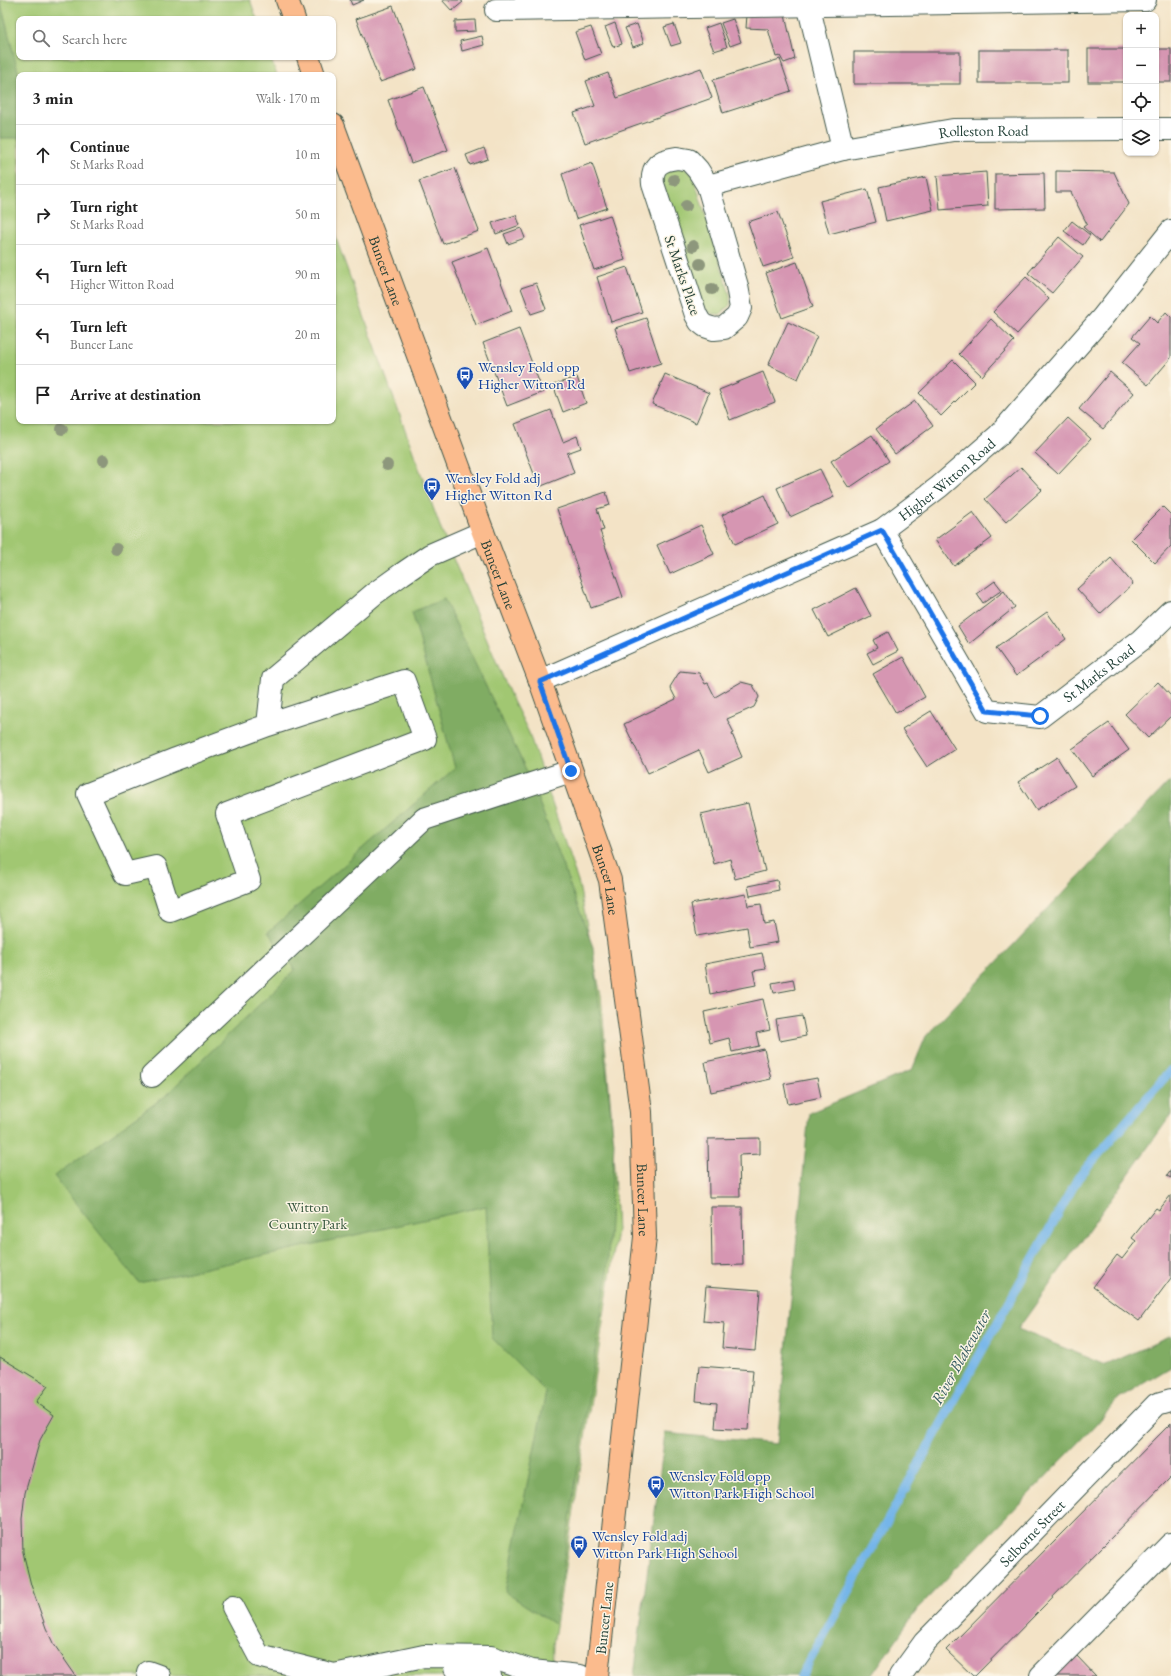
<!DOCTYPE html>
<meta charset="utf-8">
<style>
body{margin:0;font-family:"EB Garamond",serif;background:#f2f2f2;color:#222}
.controls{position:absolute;right:12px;top:12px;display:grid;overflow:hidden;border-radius:8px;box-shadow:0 1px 3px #0004}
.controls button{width:36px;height:36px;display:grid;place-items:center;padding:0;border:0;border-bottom:1px solid #e0e0e0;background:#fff;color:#222;font:20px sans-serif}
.stop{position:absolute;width:12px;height:12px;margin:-9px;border:3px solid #1a73e8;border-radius:50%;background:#fff}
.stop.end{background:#1a73e8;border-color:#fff;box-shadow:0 1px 4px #0008}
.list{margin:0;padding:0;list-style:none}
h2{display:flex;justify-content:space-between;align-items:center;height:52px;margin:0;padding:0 16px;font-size:17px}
h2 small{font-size:13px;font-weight:400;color:#767676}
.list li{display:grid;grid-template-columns:26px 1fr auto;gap:12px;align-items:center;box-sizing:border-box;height:60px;padding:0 16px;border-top:1px solid #e0e0e0}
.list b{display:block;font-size:15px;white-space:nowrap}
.list p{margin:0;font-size:13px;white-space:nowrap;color:#767676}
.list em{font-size:13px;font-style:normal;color:#767676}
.icon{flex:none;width:22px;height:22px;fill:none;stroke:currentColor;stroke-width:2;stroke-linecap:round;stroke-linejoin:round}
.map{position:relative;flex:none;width:1171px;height:1676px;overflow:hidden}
.search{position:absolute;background:#fff;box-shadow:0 1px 3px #0004;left:16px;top:16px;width:320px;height:44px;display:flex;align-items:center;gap:10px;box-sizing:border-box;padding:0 14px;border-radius:8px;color:#767676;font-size:15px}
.panel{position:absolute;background:#fff;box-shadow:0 1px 3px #0004;left:16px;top:72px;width:320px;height:352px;border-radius:8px}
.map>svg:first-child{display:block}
</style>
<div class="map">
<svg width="1171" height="1676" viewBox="0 0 1171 1676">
<rect width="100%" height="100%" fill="#fcf5e5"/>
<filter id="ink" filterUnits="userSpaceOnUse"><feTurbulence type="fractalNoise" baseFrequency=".025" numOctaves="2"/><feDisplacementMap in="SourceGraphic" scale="8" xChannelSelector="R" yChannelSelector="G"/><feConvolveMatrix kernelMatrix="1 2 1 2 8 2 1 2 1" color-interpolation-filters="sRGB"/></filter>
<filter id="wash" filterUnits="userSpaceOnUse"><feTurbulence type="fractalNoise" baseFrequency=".012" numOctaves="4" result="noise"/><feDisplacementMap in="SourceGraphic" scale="16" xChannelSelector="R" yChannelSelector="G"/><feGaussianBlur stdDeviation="0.9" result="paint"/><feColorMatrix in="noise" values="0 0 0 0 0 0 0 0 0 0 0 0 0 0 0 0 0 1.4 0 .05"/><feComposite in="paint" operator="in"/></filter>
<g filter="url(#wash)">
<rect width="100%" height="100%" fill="#f3e3c6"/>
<!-- green -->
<g fill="#a1c772" stroke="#608253">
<polygon points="0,0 250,0 257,19 19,19 19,57 270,57 277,75 19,75 19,421 333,421 333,230 442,532 512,699 529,733 579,885 601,996 611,1110 617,1231 553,1645 552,1676 0,1676"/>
<path d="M681 165 693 175 730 295V305L721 314C710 315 707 312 702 304L659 173Z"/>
</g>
<!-- forest -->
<g fill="#80ac64" stroke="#50744c">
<polygon points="0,0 19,75 19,138 0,138"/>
<polygon points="444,599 530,778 593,947 614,1143 607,1278 554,1624 505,1592 546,1392 492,1338 486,1206 139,1283 54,1176 164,1097 295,970 268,932 455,768 412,612"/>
<polygon points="1171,780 1171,1115 1018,1329 1106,1365 1171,1336 1171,1367 1119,1398 1095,1426 919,1607 871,1676 634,1676 665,1433 777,1444 809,1113 912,1070 926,1036"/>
</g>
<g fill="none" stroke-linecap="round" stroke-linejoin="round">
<!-- stream -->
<polyline stroke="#75b5e9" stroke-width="9" points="801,1676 1078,1178 1171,1070"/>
</g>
<g id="blocks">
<!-- building -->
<g fill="#d696b2">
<polygon points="350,0 364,0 352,5"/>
<polygon points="442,0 460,0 463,2 452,11"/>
<polygon points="393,6 417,69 380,82 356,19"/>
<polygon points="747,15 785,15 795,59 784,63 780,56 776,57 768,29 746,28"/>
<polygon points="733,19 741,42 730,46 721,23"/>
<polygon points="475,20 476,31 455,32 455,21"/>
<polygon points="615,23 622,44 613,47 605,27"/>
<polygon points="719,23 727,47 714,51 705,28"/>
<polygon points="637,24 644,43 633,47 625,28"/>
<polygon points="674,24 681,43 671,46 664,27"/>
<polygon points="591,27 601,54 585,60 575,32"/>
<polygon points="482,36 484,45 462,51 460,41"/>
<rect x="1088" y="49" width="38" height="33"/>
<rect x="1156" y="49" width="15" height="33"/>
<rect x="979" y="50" width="89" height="33"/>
<rect x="854" y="52" width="106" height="32"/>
<polygon points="780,59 791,91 723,113 713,80"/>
<polygon points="701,68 712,98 585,143 574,113 595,106 586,81 608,73 617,98"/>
<polygon points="424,87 448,150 411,163 388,100"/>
<polygon points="484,148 488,159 470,165 466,155"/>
<polygon points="592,163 607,208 576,219 562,174"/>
<polygon points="455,168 479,231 443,244 419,181"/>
<polygon points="1056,171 1114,172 1129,204 1100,242 1083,227 1087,224 1071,192 1056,192"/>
<polygon points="986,172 988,206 940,210 937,176"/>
<polygon points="1044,173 1045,208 995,209 995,174"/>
<polygon points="926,177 933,210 886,221 879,187"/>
<polygon points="867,189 876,222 829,234 820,201"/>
<polygon points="778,212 794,257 763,267 748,222"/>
<polygon points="516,215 520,225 496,234 492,223"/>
<polygon points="610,215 625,260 594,270 579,225"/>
<polygon points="1072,221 1090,235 1083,245 1064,231"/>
<polygon points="521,228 525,238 508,244 504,234"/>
<polygon points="1059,237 1083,257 1052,293 1028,273"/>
<polygon points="488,248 512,311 476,325 452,262"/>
<polygon points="797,262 813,307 782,318 766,273"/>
<polygon points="627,267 642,312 611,322 597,277"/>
<polygon points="1026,277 1049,299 1017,334 993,312"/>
<polygon points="536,283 546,309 531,314 521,288"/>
<polygon points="1166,312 1171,317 1171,358 1148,385 1122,363 1140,343 1132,337 1150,316 1157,323"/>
<polygon points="646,318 661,363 630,373 615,328"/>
<polygon points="991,319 1014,341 982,376 959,354"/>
<polygon points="788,322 817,336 798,379 768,365"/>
<polygon points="519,329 543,392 507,406 483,343"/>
<polygon points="953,360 975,382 941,416 919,393"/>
<polygon points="763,372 775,402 730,420 719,390"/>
<polygon points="1110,372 1134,393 1103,429 1079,409"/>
<polygon points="665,374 709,393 696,423 652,404"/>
<polygon points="577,377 586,403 563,412 553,385"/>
<polygon points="915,401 933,426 895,454 876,429"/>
<polygon points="551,410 563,442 577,436 581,448 567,453 574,473 539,487 515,424"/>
<polygon points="1068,418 1091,439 1058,474 1035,453"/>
<polygon points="872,435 889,461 849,488 831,461"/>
<polygon points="1021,467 1042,490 1006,522 985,499"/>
<polygon points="820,469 834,497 790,517 777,488"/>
<polygon points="606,492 610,505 597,509 604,530 600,531 623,597 591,608 557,509"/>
<polygon points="765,495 778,524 735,544 722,515"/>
<polygon points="1163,507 1171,515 1171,546 1155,563 1131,539"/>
<polygon points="973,512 992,538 954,566 935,540"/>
<polygon points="701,525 714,554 670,574 657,545"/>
<polygon points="1111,558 1133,584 1100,614 1077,589"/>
<polygon points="995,581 1002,590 983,603 977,594"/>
<polygon points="856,588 871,616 828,637 814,610"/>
<polygon points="1004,591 1015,607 969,644 958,626"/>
<polygon points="1047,612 1066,639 1016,676 996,648"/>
<polygon points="888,632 898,651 873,664 867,653 877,648 873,640"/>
<polygon points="903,657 925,697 896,713 873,674"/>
<polygon points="680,671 699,673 705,684 708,683 715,697 741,682 753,685 759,697 754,707 727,719 734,733 732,734 742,757 709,772 699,750 648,773 624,724 676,699 670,687"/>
<polygon points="1158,682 1171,696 1171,716 1148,738 1125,714"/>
<polygon points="931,711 955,749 927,767 902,729"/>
<polygon points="1109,723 1129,750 1092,776 1072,749"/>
<polygon points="1057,757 1075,786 1036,810 1018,782"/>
<polygon points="748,803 765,871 735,879 730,859 714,864 701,814"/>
<polygon points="777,880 779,890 750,896 748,886"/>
<polygon points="746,894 748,906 761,904 764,924 774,922 778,942 750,947 747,927 697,936 691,904"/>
<polygon points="762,953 766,969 753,971 756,985 710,994 705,964"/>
<polygon points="793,979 795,989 774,993 772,983"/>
<polygon points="763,999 770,1030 756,1033 759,1046 732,1052 729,1038 710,1043 704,1012"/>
<polygon points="802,1016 806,1036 780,1041 776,1020"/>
<polygon points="764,1049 771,1079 711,1092 705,1062"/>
<polygon points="817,1078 821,1097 788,1104 784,1084"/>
<polygon points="760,1138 760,1154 739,1155 740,1197 709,1197 708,1139"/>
<polygon points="1171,1170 1171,1178 1167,1176"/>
<polygon points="1171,1195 1171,1278 1139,1321 1093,1287 1117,1255 1122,1259 1136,1241 1132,1238 1156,1208 1159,1210"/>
<polygon points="711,1207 742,1207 743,1265 712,1266"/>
<polygon points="706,1286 760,1290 755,1351 722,1348 724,1323 703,1321"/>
<polygon points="0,1357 48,1386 36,1402 54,1415 40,1440 25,1493 22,1519 23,1552 31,1585 46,1628 53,1643 76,1676 0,1676"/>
<polygon points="699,1366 753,1370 748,1430 715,1428 717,1403 696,1401"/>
<polygon points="1171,1423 1171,1477 975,1676 973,1676 946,1650"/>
<polygon points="1076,1655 1096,1676 1054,1676"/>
</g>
</g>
</g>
<g filter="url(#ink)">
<use href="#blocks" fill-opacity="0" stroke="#3f564a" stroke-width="1"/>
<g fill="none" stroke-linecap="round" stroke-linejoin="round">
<!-- minor casing -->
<g stroke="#3f564a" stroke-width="24">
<g id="minor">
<polyline points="807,0 843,149"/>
<polyline points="496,10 1145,0"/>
<polyline points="1156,129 1171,129"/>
<path d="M677 158 689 160 698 170 708 186 737 286 741 308 737 317 724 328 714 329 705 326 700 322 696 315 653 184C651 166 660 160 677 158Z"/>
<path id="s1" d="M708 186 843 149 953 130 1126 129"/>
<path id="s2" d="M882 530 987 711 1040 717 1141 640 1171 611"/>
<path id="s3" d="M540 681 882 530 939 487 999 435 1102 318 1171 231"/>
<polyline points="268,725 404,681 425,739 227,814 249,880 170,911 156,867 125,874 88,794 176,759 268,725 273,679 374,594 402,574 430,555 483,532"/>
<polyline points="152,1076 424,819 571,771"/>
<polyline points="233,1607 259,1656 334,1675 424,1656 491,1657 532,1671 580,1676"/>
<polyline points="455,1668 480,1670 490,1676"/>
<polyline points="148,1672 159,1676"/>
<path id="s4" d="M900 1676 924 1643 1157 1404 1171 1400"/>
<polyline points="1041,1676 1171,1544"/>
</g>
</g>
<!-- major casing -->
<g stroke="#3f564a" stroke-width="24">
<g id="major">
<polyline points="287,0 294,19"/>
<polyline points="308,57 314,75"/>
<path id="s5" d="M333 125 483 532 540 681 610 880 641 1112 645 1237 597 1676"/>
</g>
</g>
<!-- minor -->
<use href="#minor" stroke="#fff" stroke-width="22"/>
<!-- major -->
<use href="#major" stroke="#fbbb8d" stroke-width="22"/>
</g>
<!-- trees -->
<g fill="#8d977c">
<circle cx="674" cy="180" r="6"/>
<circle cx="686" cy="206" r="6"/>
<circle cx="693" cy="246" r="6"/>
<circle cx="700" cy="264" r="6"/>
<circle cx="712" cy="289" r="6"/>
<circle cx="62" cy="429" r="6"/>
<circle cx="104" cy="460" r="6"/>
<circle cx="387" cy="465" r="6"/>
<circle cx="116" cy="549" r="6"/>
</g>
</g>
<g fill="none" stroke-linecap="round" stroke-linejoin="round" filter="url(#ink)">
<!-- route -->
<polyline stroke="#1a73e8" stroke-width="5" points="571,771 540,682 882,530 987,711 1040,716"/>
</g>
<!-- icons -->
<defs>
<g id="bus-pin" transform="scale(0.9)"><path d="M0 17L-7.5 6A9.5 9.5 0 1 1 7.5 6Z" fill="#1a4fb4" stroke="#fcf5e5"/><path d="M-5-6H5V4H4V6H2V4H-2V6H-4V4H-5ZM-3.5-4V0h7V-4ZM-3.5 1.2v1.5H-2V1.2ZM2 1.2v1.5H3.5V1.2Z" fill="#fff"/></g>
</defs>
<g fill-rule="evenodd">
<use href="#bus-pin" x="465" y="375"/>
<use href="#bus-pin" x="432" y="486"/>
<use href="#bus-pin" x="656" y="1484"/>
<use href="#bus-pin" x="579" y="1544"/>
</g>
<g text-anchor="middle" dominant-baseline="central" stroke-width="3" stroke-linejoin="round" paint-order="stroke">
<!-- street labels -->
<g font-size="15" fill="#1f3d34" stroke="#fcf5e5">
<text stroke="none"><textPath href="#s1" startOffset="282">Rolleston Road</textPath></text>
<text stroke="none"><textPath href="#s5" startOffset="155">Buncer Lane</textPath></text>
<text transform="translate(683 275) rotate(71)">St Marks Place</text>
<text stroke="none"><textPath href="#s3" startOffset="456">Higher Witton Road</textPath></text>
<text stroke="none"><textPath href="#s5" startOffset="479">Buncer Lane</textPath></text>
<text stroke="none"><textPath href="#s2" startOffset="336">St Marks Road</textPath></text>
<text stroke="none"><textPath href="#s5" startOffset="803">Buncer Lane</textPath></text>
<text stroke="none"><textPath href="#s5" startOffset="1126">Buncer Lane</textPath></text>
<text stroke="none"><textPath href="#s4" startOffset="195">Selborne Street</textPath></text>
<text transform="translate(604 1618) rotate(-84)">Buncer Lane</text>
</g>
<!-- transit labels -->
<g font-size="15" fill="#164399" stroke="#fcf5e5" text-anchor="start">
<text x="478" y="366">Wensley Fold opp<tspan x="478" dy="17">Higher Witton Rd</tspan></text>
<text x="445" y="477">Wensley Fold adj<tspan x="445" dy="17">Higher Witton Rd</tspan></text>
<text x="669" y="1475">Wensley Fold opp<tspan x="669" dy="17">Witton Park High School</tspan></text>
<text x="592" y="1535">Wensley Fold adj<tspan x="592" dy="17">Witton Park High School</tspan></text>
</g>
<!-- park labels -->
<g font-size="15" fill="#395940" stroke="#fcf5e5">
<text x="308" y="1206">Witton<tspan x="308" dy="17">Country Park</tspan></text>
</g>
<!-- water labels -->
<g font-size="16" font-style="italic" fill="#345b61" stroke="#fcf5e5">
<text transform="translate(961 1357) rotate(-61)">River Blakewater</text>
</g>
</g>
</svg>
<div class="controls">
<button>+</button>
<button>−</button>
<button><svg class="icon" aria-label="locate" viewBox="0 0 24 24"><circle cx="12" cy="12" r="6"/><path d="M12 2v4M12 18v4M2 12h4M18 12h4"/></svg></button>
<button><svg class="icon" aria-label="layers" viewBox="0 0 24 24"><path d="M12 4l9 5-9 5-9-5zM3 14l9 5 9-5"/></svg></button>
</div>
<div class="stop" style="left:1040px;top:716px"></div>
<div class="stop end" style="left:571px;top:771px"></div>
<div class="search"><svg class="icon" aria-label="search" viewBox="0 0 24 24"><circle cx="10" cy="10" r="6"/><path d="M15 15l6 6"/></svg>Search here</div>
<section class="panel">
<h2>3 min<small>Walk · 170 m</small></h2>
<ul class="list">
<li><svg class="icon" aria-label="ahead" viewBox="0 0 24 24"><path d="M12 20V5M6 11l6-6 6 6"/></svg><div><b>Continue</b><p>St Marks Road</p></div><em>10 m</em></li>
<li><svg class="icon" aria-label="right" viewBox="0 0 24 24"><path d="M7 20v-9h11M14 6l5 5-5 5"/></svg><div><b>Turn right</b><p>St Marks Road</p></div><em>50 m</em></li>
<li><svg class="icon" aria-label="left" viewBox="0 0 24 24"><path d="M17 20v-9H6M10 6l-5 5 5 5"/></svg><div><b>Turn left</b><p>Higher Witton Road</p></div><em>90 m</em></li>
<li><svg class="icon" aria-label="left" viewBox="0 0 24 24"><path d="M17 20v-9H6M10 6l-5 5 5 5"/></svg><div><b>Turn left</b><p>Buncer Lane</p></div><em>20 m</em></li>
<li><svg class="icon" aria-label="arrive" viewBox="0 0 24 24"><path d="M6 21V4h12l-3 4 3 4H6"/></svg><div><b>Arrive at destination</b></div></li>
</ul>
</section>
</div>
